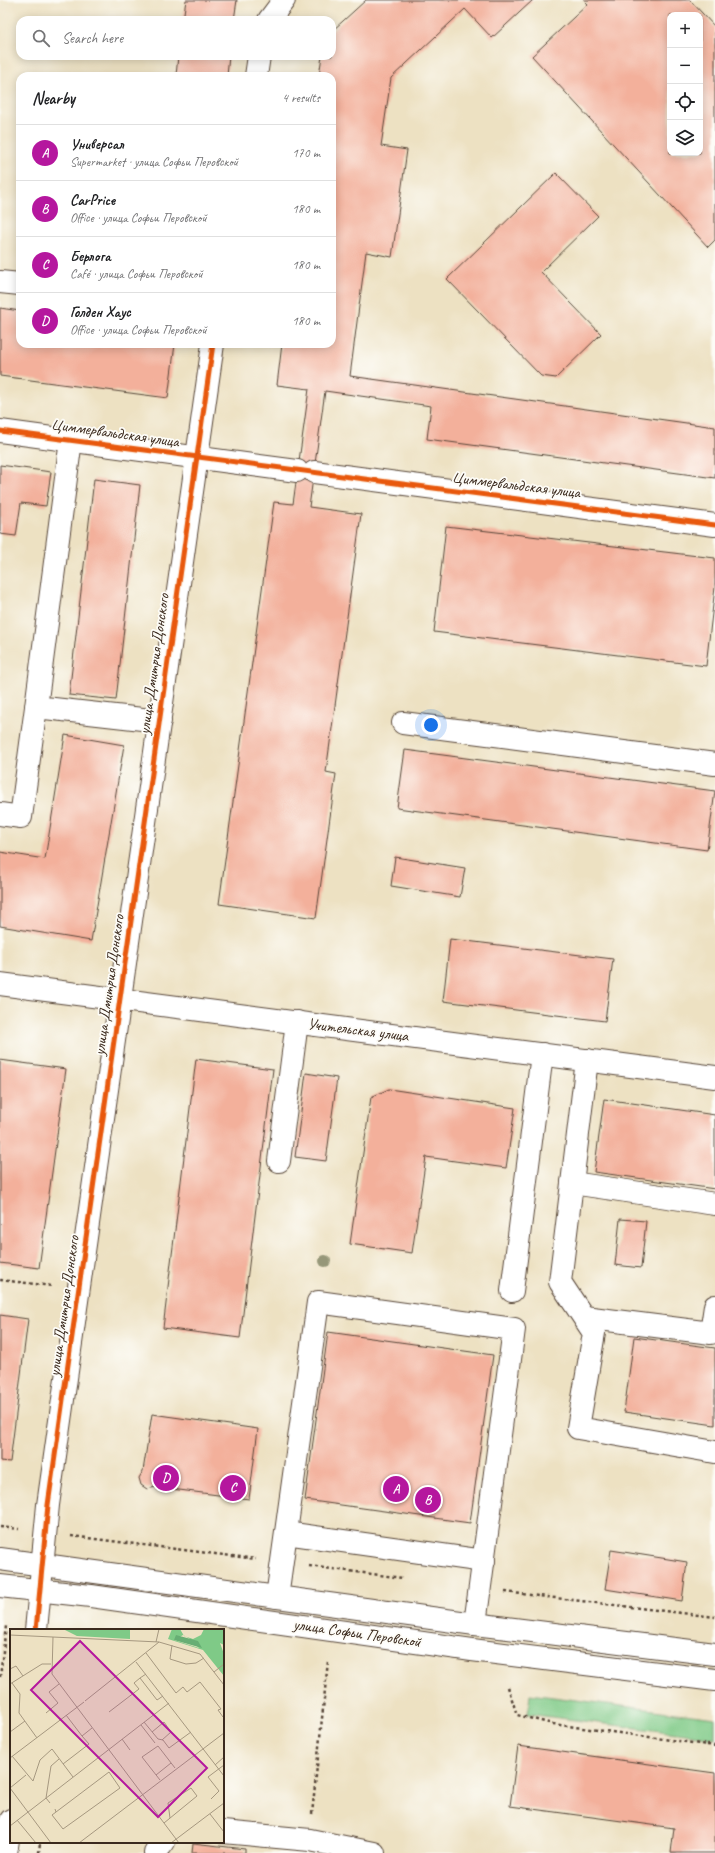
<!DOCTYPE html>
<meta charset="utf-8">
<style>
body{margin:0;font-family:Caveat,sans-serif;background:#f2f2f2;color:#202124}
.controls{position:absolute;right:12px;top:12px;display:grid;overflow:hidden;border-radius:8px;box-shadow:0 2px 10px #0003}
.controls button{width:36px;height:36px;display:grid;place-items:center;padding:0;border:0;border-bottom:1px solid #e0e0e0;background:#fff;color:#202124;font:20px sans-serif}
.you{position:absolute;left:431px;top:725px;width:14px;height:14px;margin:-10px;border:3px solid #fff;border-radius:50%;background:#1a73e8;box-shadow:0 0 0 6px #1a73e833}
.badge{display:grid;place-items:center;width:26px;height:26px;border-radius:50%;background:#b5179e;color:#fff;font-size:13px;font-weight:700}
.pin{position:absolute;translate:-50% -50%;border:2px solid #fff;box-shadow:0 1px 4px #0006}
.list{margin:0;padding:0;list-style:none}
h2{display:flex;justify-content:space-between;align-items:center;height:52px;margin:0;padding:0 16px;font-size:17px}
h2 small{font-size:13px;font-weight:400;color:#757577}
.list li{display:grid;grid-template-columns:26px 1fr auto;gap:12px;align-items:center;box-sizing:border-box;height:56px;padding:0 16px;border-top:1px solid #e0e0e0}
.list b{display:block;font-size:15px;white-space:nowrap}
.list p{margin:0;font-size:13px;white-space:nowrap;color:#757577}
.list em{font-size:13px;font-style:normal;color:#757577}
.icon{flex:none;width:22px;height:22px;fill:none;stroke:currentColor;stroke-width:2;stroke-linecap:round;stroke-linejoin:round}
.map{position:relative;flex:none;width:715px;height:1853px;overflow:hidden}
.search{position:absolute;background:#fff;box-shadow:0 2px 10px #0003;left:16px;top:16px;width:320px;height:44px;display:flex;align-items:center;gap:10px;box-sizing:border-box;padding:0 14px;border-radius:12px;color:#757577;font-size:15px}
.panel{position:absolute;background:#fff;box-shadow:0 2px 10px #0003;left:16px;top:72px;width:320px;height:276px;border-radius:12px}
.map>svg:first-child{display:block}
</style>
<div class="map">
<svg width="715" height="1853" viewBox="0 0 715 1853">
<rect width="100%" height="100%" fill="#fdfcf7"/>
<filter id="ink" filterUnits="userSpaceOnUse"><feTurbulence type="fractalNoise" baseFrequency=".025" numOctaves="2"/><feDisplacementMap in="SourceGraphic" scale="8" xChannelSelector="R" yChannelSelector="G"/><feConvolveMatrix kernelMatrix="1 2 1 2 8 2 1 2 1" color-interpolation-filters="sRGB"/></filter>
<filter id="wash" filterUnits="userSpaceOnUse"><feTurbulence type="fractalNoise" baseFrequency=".012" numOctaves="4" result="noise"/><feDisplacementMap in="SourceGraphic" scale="16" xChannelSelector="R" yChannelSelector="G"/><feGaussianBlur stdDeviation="0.9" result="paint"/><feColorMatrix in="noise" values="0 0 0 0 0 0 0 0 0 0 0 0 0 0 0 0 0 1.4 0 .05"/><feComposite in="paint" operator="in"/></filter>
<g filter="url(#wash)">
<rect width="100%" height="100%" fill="#ede1c2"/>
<!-- green -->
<polygon fill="#7fca87" stroke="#5d7a52" points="530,1694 715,1718 715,1738 528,1714"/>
<g id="blocks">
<!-- building -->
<g fill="#f3b09b" fill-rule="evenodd">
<polygon points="186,0 237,0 234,20 183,20"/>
<polygon points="366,0 533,0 492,38 465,9 391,78 381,146 407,150 392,257 366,252 350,376 715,427 715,478 427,439 431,406 325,391 309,507 361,514 326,772 336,774 316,918 219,904 274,502 293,504 309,389 277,385 282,344 332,344 332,76 319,76 322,56 332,56 332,31"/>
<path d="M584 0H690L715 27V240L708 247 532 56 588 4ZM670 15H700V153H670Z"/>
<polygon points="178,56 229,56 227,76 176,76"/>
<polygon points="556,173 598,216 541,272 601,334 556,378 541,376 447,279"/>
<polygon points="0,308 20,311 20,344 175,344 168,398 0,376"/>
<polygon points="0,465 51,472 46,506 21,503 16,536 0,534"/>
<polygon points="94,479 140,485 116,700 69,695"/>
<polygon points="446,526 715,558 715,587 706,666 434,632"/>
<polygon points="65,735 124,745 91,941 0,926 0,852 45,859"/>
<polygon points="405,750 715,791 707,850 397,808"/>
<polygon points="395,857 465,868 460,897 391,886"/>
<polygon points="450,939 613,959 605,1021 443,1001"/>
<polygon points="196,1059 273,1069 240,1338 163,1328"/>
<polygon points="0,1060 66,1069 39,1268 0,1263"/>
<polygon points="306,1073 337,1078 326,1161 295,1157"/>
<polygon points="389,1089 515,1108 506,1168 426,1157 412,1253 350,1244 371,1097"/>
<polygon points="604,1099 715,1115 715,1189 594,1172"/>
<polygon points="620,1219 646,1221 641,1268 615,1265"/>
<polygon points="0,1315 28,1319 10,1462 0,1461"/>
<polygon points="328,1332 493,1355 470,1523 305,1500"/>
<polygon points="634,1337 715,1348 715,1425 624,1412"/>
<polygon points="152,1414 258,1429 249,1499 156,1487 147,1489 141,1485 139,1478 143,1471"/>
<polygon points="611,1550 687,1562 682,1601 605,1589"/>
<polygon points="518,1746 715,1773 715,1853 671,1853 674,1828 510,1806"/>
<polygon points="193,1843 245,1849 245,1853 192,1853"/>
</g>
</g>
</g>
<g filter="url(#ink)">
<use href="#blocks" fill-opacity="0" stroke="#564537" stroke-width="1"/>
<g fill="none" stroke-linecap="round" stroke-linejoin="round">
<!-- minor casing -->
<g stroke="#564537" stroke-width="24">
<g id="minor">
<polyline points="269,20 284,0"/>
<polyline points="256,76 259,56"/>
<polyline points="0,282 20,284"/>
<polyline points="0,431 297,471"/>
<polyline points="71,440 36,707 160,721"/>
<polyline points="314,472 715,525"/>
<polyline points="403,723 715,764"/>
<polyline points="0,814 21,817 36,707"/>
<polyline points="0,984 715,1077"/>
<polyline points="587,1060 560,1282 594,1333 578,1428 715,1452"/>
<polyline points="279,1161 297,1022"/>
<polyline points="572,1183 715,1204"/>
<polyline points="512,1291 542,1054"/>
<polyline points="584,1317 711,1333 715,1306"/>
<polyline points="286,1533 484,1561"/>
<polyline points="277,1597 318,1302 514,1329 475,1624"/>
<polyline points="36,1630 48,1505 213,344"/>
<polyline points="223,1832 310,1840 374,1853"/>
<polyline points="6,1853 11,1820"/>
<polyline points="155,1853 164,1842"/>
</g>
</g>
<!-- major casing -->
<g stroke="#564537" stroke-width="24">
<g id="major">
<polyline points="0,1559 475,1624 715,1654"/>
<polyline points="0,1586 91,1596 472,1650 715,1680"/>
</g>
</g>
<!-- path -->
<g stroke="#564537" stroke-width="2.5" stroke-dasharray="3 3" stroke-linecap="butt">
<polyline points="0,1280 53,1286"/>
<polyline points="0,1527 19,1529"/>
<polyline points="71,1536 256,1559"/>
<polyline points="309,1566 403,1578"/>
<polyline points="505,1592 715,1617"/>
<polyline points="0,1677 6,1626"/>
<polyline points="508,1687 517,1715 553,1724 715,1746"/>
<polyline points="312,1814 328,1661"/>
<polyline points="39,1853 40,1842"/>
</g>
<!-- minor -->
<use href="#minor" stroke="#fff" stroke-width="22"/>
<!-- major -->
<use href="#major" stroke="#fff" stroke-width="22"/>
<!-- cycleway casing -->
<g stroke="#fdfcf7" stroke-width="8">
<g id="cycleway">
<polyline points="0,431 715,525"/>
<polyline points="36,1630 48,1505 213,344"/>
</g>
</g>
<!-- cycleway -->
<use href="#cycleway" stroke="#e8590c" stroke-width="5"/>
</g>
<!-- trees -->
<circle fill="#969779" cx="325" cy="1261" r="6"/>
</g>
<g text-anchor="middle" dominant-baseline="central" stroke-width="3.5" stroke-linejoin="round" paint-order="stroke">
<!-- street labels -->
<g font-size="16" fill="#3b2a1e" stroke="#fdfcf7">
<text transform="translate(115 433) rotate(8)">Циммервальдская улица</text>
<text transform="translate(516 485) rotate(7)">Циммервальдская улица</text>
<text transform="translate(154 664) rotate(-82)">улица Дмитрия Донского</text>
<text transform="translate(109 985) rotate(-82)">улица Дмитрия Донского</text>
<text transform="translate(358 1030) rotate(7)">Учительская улица</text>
<text transform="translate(64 1306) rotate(-82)">улица Дмитрия Донского</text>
<text transform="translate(357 1633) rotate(8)">улица Софьи Перовской</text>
</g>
</g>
<!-- overview -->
<g transform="translate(10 1629)">
<rect width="214" height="214" fill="#ede1c2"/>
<path d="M53 0H120V10L67 7ZM162 0H170L174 7 183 10 191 6 194 0H214V16L210 14 214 25V47L193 21 158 10ZM173 6 180 10 189 19 164 11Z" fill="#7fca87" fill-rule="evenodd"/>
<path d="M166 6 188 12 192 19 164 11Z" fill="#67ae74"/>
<path fill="none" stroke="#a69880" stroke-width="1" d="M0 6 149 13 190 25 214 56M43 8 42 45 169 214M146 13 149 0M162 16 160 30 176 35 186 34 194 29M136 24 166 64 173 58 177 63 190 53 211 80 208 81 213 88M126 33 214 147M0 40 6 37 13 47M204 43 214 35M136 45 130 49 147 71 153 67M2 54 10 65 9 84 27 109M0 55 32 35H41M75 72 149 13M99 83 129 60 124 54 130 49M36 84 48 74 39 63 49 55M56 86 72 107 82 99M134 93 148 110 153 111 159 119 181 103M131 96 145 114M0 103 15 92M142 103 154 93 161 103 152 111M112 110 120 121M2 127 23 152 30 131 42 120 63 148M0 129 74 73M53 135 79 115 72 107M205 136 214 128M146 146 161 134M150 151 132 128 148 117 165 139M0 159 41 214M0 159 16 146M201 170 209 162 198 148 214 136M40 174 36 169 41 137 49 130M45 180 46 183 42 186 53 200 110 159 99 143 46 183M200 185 214 203M7 191 26 214M154 194 187 167 181 159 158 174 160 189M0 197 159 74M69 214 214 104M161 214 214 174"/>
<path fill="#b5179e" fill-opacity="0.15" stroke="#b5179e" stroke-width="2" d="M70 12 197 139 148 188 21 61Z"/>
<rect width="214" height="214" fill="none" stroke="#3b2a1e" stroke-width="2"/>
</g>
</svg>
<div class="controls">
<button>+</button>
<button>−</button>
<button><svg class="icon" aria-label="locate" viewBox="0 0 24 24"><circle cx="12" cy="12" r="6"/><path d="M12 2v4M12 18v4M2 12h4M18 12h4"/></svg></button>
<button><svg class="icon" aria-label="layers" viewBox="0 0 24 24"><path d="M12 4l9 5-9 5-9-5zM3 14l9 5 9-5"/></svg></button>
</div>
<div class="you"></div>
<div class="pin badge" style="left:396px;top:1489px">A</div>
<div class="pin badge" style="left:428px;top:1500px">B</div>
<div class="pin badge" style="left:233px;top:1488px">C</div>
<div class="pin badge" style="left:166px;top:1478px">D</div>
<div class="search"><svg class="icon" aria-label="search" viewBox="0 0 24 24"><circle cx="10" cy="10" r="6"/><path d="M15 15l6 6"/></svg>Search here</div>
<section class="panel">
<h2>Nearby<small>4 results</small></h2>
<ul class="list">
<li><span class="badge">A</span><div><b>Универсал</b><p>Supermarket · улица Софьи Перовской</p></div><em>170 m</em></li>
<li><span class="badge">B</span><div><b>CarPrice</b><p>Office · улица Софьи Перовской</p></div><em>180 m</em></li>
<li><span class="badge">C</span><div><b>Берлога</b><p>Café · улица Софьи Перовской</p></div><em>180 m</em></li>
<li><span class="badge">D</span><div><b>Голден Хаус</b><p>Office · улица Софьи Перовской</p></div><em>180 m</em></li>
</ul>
</section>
</div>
